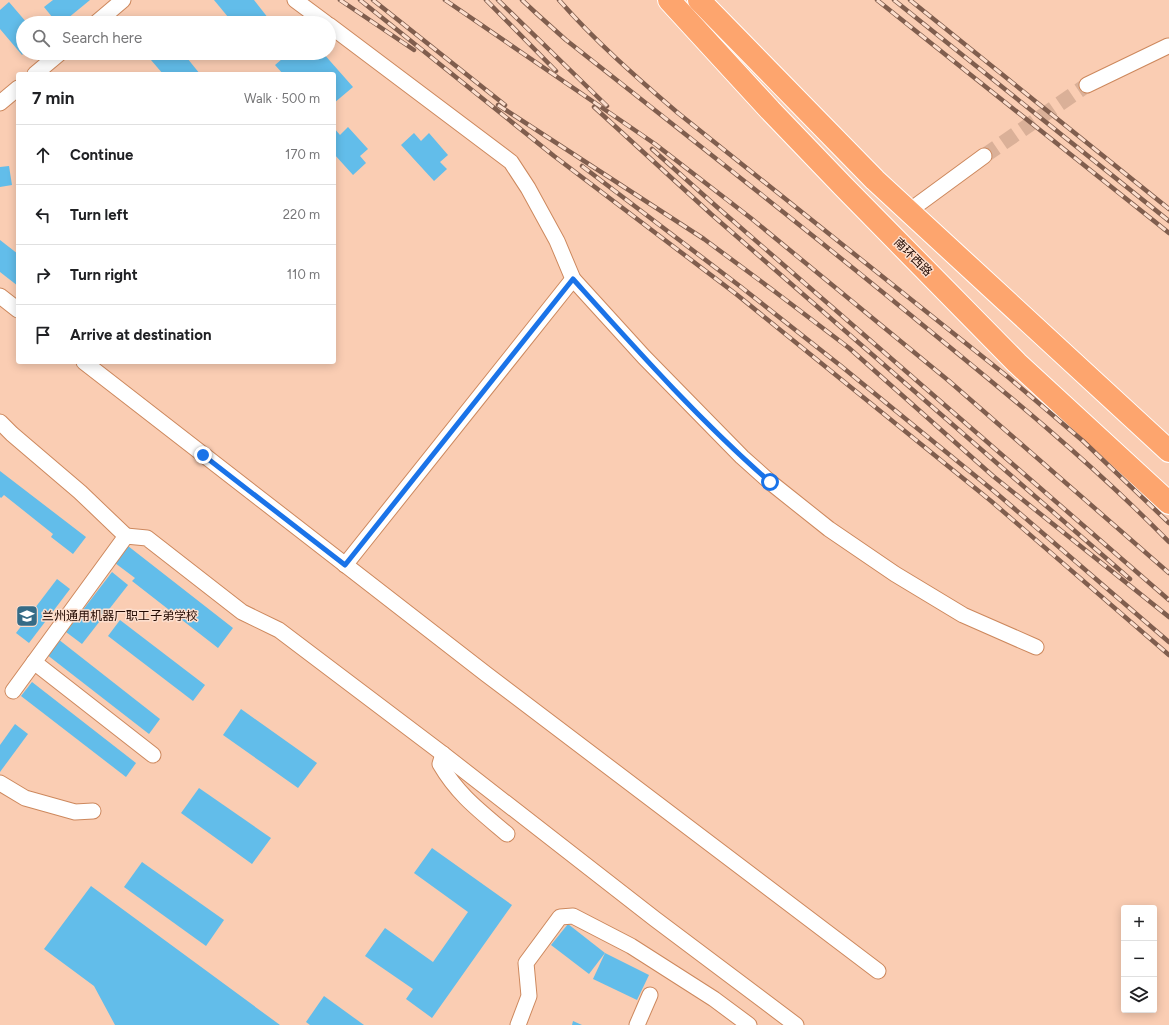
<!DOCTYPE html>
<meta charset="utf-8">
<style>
body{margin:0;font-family:Figtree,"Noto Sans SC",sans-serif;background:#f6f6f6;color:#202124}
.controls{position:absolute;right:12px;bottom:12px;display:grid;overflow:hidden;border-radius:4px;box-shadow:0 2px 10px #0003}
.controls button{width:36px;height:36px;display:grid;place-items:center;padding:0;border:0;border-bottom:1px solid #e0e0e0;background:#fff;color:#202124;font:20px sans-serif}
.stop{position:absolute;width:12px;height:12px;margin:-9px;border:3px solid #1a73e8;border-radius:50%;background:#fff}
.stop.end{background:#1a73e8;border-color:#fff;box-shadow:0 1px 4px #0008}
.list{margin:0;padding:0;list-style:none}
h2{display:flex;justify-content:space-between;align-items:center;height:52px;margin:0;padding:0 16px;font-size:17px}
h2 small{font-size:13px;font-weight:400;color:#757577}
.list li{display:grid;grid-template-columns:26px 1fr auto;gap:12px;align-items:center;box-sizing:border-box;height:60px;padding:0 16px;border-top:1px solid #e0e0e0}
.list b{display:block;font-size:15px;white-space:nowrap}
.list em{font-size:13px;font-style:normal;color:#757577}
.icon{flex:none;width:22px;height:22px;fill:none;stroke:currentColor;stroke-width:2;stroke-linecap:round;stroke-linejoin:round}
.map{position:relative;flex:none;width:1169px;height:1025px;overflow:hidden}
.search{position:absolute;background:#fff;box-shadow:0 2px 10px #0003;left:16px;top:16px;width:320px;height:44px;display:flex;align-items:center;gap:10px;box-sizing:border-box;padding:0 14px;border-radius:22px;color:#757577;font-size:15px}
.panel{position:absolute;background:#fff;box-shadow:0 2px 10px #0003;left:16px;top:72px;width:320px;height:292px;border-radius:4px}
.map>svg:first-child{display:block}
</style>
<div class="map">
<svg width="1169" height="1025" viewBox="0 0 1169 1025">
<rect width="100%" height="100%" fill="#facdb3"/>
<!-- building -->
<g fill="#62bdea">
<polygon points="53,0 90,0 62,23 57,23 44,7"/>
<polygon points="214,0 254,0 272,23 233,23"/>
<polygon points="9,2 27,23 23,23 23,54 22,55 0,29 0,10"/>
<polygon points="145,53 183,53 200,74 163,74"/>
<polygon points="289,53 317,53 319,55 323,53 353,87 334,103 334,74 283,74 275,65"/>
<polygon points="348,127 368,149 360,156 366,163 353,175 334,154 334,128 340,135"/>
<polygon points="414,133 421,141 429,133 448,155 440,162 447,169 434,181 401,145"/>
<polygon points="9,166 12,185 0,187 0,167"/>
<polygon points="0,240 18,254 18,286 0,272"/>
<polygon points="0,471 86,537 73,554 51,537 53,534 4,495 1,498 0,497"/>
<polygon points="128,546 233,628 218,648 132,581 135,578 115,563"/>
<polygon points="112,572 128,585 82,644 66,632"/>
<polygon points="57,579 70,589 29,643 16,633"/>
<polygon points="120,620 205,685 193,701 108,636"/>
<polygon points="58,639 160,719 149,734 46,654"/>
<polygon points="32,682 136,763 126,777 21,696"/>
<polygon points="241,709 317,763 298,788 223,735"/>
<polygon points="15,724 28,734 0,772 0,745"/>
<polygon points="199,788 271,838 252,864 181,813"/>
<polygon points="432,848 512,905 432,1018 406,999 413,989 365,956 385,928 433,962 468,912 414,873"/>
<polygon points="142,862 224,920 206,946 124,887"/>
<polygon points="91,886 280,1025 115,1025 94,986 44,949"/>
<polygon points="568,924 605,953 589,974 551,945"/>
<polygon points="605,953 649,975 637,1000 593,979"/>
<polygon points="324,996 364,1025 310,1025 306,1022"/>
<polygon points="573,1021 582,1025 572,1025"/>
</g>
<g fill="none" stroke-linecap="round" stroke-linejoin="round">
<!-- minor-tunnel -->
<polyline stroke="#dab098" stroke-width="15" stroke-dasharray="15 8" stroke-linecap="butt" points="984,156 1087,85"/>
<!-- minor casing -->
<g stroke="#cd885d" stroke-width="17">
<g id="minor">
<polyline points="295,0 326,23"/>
<polyline points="96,23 123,0"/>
<polyline points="329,25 511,162 528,188 557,241 573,279 644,357 742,457 770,482 829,529 895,574 963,615 1036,647"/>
<polyline points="35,74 60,53"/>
<polyline points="1087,85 1168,46"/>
<polyline points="0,103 18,88"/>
<polyline points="909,211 984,156"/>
<polyline points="0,296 18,310"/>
<polyline points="84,362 486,674 878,971"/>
<polyline points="0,422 12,434 80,492 126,536 13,691"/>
<polyline points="126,536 147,538 242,612 279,630 443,754 655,919 796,1025"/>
<polyline points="345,565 573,279"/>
<polyline points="34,662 153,755"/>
<path d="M443 754 440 764C458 795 480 811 507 834"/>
<polyline points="0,783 25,798 75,812 93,811"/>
<polyline points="518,1025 529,996 526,963 560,917 573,916 631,946 714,999 749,1025"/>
<polyline points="637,1025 650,995"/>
</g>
</g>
<!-- highway casing -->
<g stroke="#fff" stroke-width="24">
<g id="highway">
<polyline points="669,0 770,110 843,186 1017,363 1169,503"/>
<polyline points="699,0 875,180 1169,451"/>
</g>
</g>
<!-- minor -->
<use href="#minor" stroke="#fff" stroke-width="15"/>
<!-- highway -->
<use href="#highway" stroke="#fda56e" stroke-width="22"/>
<!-- rail casing -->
<g stroke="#805e4e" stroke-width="4.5">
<g id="rail">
<polyline points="340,0 414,50"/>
<polyline points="360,0 554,156 736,294 991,501 1169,655"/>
<polyline points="373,0 505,105"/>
<polyline points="445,0 655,144 752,219 949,381 1169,573"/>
<polyline points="486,0 556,71"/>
<polyline points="498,0 607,106"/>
<path d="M522 0 537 14 566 40C679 129 791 217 902 308 994 383 1086 457 1169 542"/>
<path d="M559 0C595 41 636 77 678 113L1008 377 1083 441 1169 523"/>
<polyline points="877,0 1169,233"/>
<polyline points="894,0 1169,221"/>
<polyline points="910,0 1169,209"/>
<polyline points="498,105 704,239 774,291 849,348 993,476 1169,617"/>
<polyline points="594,107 711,214 1130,579"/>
<polyline points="652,149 717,207 1169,600"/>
<polyline points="582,166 741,287 841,366 995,492 1169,642"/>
</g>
</g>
<!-- rail -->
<use href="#rail" stroke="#fcdecd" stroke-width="3" stroke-dasharray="9" stroke-linecap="butt"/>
</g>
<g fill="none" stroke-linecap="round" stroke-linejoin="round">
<!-- route -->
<path stroke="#1a73e8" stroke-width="5" d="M203 455 345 565 573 279C636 349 699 420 770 482"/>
</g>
<!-- icons -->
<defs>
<g id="school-square" transform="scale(1.15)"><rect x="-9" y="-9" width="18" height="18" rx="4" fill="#356b86" stroke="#fcdecd"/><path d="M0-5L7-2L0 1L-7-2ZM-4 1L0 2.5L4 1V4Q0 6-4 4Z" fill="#fff"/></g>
</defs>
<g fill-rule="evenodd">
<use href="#school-square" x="27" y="616"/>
</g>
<g text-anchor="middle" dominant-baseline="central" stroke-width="3" stroke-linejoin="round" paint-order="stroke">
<!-- street labels -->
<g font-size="12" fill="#220900" stroke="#fcdecd">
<text transform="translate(913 257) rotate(45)">南环西路</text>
</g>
<!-- poi labels -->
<g font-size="12" fill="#220900" stroke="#fcdecd" text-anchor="start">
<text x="42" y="616">兰州通用机器厂职工子弟学校</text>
</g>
</g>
</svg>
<div class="controls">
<button>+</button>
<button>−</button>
<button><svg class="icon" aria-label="layers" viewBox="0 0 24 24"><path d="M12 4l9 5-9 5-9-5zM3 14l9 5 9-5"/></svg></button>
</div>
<div class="stop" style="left:770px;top:482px"></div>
<div class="stop end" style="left:203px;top:455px"></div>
<div class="search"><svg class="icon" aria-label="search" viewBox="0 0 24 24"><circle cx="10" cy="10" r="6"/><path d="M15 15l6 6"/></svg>Search here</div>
<section class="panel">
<h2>7 min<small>Walk · 500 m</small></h2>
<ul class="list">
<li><svg class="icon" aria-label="ahead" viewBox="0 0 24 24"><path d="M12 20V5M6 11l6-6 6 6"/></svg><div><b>Continue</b></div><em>170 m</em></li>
<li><svg class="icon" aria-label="left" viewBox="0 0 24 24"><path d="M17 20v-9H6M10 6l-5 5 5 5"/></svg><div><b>Turn left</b></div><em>220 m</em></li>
<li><svg class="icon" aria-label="right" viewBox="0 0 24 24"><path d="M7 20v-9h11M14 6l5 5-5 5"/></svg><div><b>Turn right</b></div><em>110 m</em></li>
<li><svg class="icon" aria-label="arrive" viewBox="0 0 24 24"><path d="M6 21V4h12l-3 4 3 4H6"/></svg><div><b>Arrive at destination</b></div></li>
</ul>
</section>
</div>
